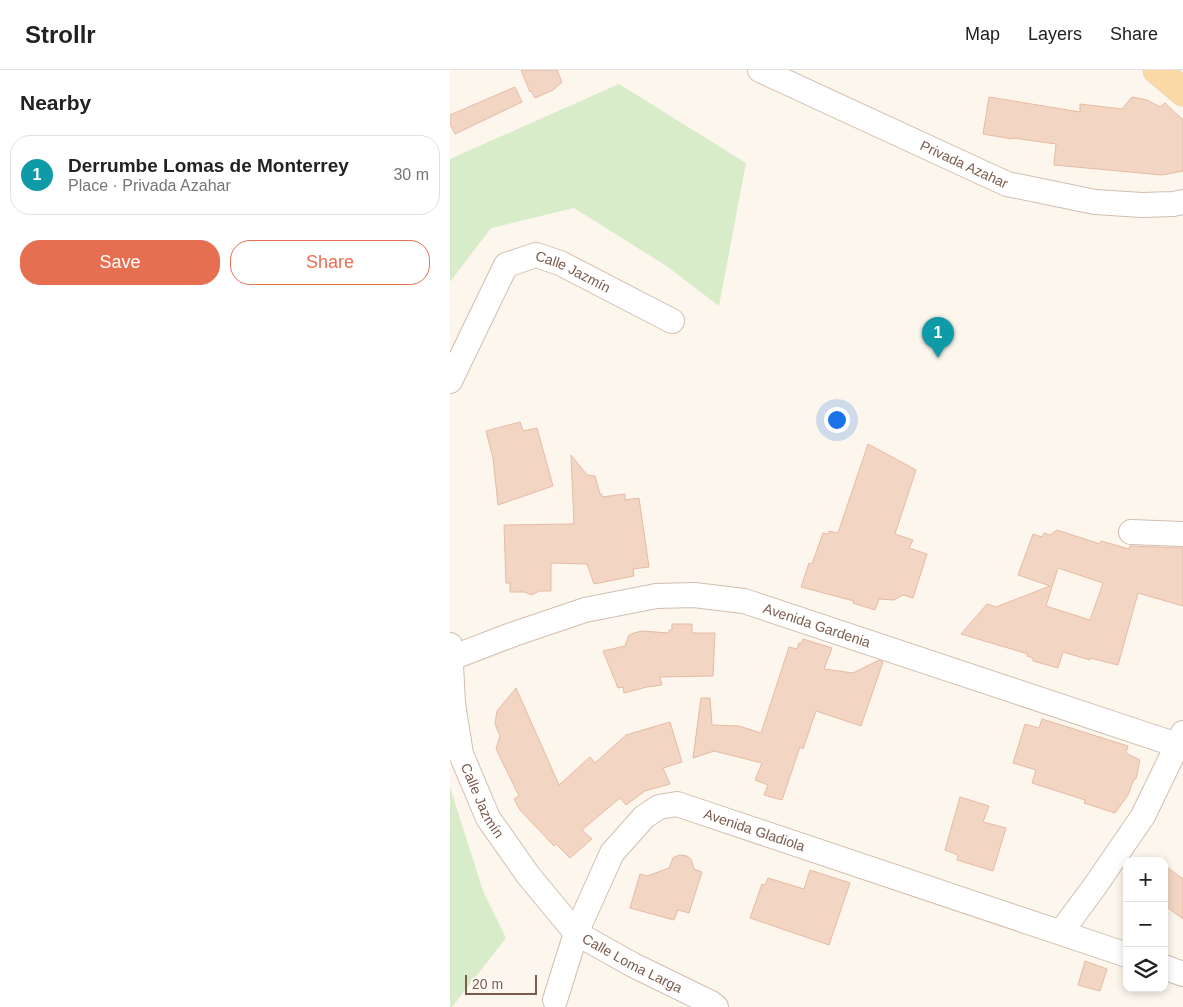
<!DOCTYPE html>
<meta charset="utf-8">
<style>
body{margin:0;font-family:Arial,sans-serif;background:#f6f6f6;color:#222}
.controls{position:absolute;right:15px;bottom:15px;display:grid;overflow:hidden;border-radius:10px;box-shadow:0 2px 8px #0003}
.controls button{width:45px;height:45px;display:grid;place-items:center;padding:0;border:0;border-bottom:1px solid #e0e0e0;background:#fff;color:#222;font:25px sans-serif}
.scale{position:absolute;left:15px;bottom:12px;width:72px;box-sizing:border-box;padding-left:5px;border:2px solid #7a5c4d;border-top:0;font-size:14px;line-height:18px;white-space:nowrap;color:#7a5c4d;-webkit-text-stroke:4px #fffaf3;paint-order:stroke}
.you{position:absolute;left:386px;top:349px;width:18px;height:18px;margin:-12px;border:4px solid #fff;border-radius:50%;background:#1a73e8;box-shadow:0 0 0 8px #1a73e833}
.badge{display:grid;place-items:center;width:32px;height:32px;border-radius:50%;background:#e76f51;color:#fff;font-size:16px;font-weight:700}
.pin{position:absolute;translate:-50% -41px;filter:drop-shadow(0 1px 2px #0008)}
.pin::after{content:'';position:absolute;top:26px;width:18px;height:15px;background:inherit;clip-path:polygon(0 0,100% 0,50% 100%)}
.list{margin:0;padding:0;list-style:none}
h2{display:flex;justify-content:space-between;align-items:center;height:65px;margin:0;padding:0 20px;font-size:21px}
h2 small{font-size:16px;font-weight:400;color:#767676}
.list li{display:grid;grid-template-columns:32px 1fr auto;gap:15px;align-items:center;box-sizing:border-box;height:80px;margin:0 10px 10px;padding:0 10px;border:1px solid #e0e0e0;border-radius:20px}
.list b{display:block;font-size:19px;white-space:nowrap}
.list p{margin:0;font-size:16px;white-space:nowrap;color:#767676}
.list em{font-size:16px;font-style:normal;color:#767676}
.actions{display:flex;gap:10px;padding:15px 20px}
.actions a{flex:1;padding:11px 0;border:1px solid #e76f51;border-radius:20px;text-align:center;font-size:18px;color:#e76f51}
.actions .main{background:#e76f51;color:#fff}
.icon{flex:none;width:28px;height:28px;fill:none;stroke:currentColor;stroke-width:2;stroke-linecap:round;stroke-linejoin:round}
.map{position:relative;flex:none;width:733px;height:937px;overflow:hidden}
header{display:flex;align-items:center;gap:30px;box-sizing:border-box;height:70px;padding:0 25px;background:#fff;border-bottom:1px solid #e0e0e0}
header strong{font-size:24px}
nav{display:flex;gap:28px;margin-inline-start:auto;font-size:18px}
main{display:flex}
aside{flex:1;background:#fff}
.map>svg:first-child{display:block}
</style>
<header>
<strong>Strollr</strong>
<nav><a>Map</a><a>Layers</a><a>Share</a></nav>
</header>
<main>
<aside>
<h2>Nearby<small></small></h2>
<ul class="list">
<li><span class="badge" style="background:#0f9aa8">1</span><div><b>Derrumbe Lomas de Monterrey</b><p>Place · Privada Azahar</p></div><em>30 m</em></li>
</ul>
<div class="actions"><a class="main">Save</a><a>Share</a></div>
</aside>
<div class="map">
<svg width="733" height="937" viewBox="0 0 733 937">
<rect width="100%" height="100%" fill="#fdf6ec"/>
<!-- green -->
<g fill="#d8ecc9">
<polygon points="169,14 296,93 269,236 215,195 124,138 41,158 0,212 0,89"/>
<polygon points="0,717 33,821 56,868 2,937 0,937"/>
</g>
<!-- building -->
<g fill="#f3d5c3" stroke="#e6bba3" fill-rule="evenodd">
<polygon points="71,0 107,0 112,12 103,20 85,28 81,21 80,22"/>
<polygon points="65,17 72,32 5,64 0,54 0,45"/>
<polygon points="539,27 630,42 630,34 672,39 682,27 697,30 710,37 715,33 733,50 733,101 712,105 604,95 606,74 563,68 562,69 533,64"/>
<polygon points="70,352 73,361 87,358 103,416 48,435 43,388 36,361"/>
<polygon points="418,374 466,400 445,464 463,470 459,478 477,484 463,528 453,525 444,530 429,529 425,540 403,533 404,531 351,517 359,493 362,494 373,463 379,464 379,461 388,463"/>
<polygon points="121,385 137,405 145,406 150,424 152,424 152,427 175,424 175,430 189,428 199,497 183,499 184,506 144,514 137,494 101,493 101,521 89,521 82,525 74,522 60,522 60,513 56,513 54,455 124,454"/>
<path d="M607 460 650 474 651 471 679 479 680 476 733 478V536L688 523 668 595 640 588V590L613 582 608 598 583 591V588L577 586 578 584 511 564 537 534 546 537 600 516 568 505 583 464 592 467 594 463 600 465ZM608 498 653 513 640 550 596 536Z"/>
<polygon points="222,554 242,554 242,563 265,563 263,606 210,607 212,615 197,617 174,623 173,617 168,618 153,581 175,576 179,565 184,563 192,561 219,563 219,560 222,560"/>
<polygon points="353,569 382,578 374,599 403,603 429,590 433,592 411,656 366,641 353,679 350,677 332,730 314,725 318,715 305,710 312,693 264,681 243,688 251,628 260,628 262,655 289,656 311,663 339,577 347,579 349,573 352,573"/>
<polygon points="66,618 109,715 140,687 145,693 176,665 220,652 232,692 213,698 220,714 195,721 176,735 170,728 132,760 142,769 120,788 106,774 104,776 70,740 64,729 69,726 46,679 50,666 45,654 47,641"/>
<polygon points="592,649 678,676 676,683 690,690 686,709 684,709 678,725 665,743 634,733 635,730 582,713 586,700 563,693 575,654 589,658"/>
<polygon points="510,727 539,736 533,752 556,758 543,801 507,790 508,785 495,780"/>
<polygon points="229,785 237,786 241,789 244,799 252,802 239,843 228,840 224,850 180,838 190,804 197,806 219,798 223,788"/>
<polygon points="714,795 733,809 733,849 714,835"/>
<polygon points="360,800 400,813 379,875 300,848 312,814 315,815 318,808 354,819"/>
<polygon points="635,891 657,899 650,921 628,915"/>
</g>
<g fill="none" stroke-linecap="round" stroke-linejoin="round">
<!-- minor casing -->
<g stroke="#d1beb0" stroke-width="26">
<g id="minor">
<path id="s1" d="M310 0 557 114 645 132 692 135 723 134 733 132"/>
<path id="s2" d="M0 311 56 195 86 185 110 193 222 251"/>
<polyline points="681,462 733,464"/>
<path id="s3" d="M0 575 3 634 11 684 38 748 78 805 126 863 183 895 261 933 266 937"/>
<path id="s4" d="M1 588 64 564 135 540 206 526 244 525 294 531 727 675"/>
<polyline points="611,862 645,816 693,746 733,663"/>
<polyline points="714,897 733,904"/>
<path id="s5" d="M105 930 126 863 162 783 194 747 209 737 227 734 677 885"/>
</g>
</g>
<!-- primary casing -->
<g stroke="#dad1cd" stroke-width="29">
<polyline id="primary" points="707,0 733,22"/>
</g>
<!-- minor -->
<use href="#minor" stroke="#fff" stroke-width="24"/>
<!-- primary -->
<use href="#primary" stroke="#fbd9a5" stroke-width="28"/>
</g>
<g text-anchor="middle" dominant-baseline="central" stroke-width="4.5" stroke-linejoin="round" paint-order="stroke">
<!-- street labels -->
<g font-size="14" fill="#7a5c4d" stroke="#fffaf3">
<text stroke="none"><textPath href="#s1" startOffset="225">Privada Azahar</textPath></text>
<text stroke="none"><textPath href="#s2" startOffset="201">Calle Jazmín</textPath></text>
<text stroke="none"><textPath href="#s4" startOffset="380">Avenida Gardenia</textPath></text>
<text stroke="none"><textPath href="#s3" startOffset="161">Calle Jazmín</textPath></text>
<text stroke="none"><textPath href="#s5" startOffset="324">Avenida Gladiola</textPath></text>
<text stroke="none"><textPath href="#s3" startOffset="388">Calle Loma Larga</textPath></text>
</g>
</g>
</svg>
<div class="controls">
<button>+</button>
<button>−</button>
<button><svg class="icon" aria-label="layers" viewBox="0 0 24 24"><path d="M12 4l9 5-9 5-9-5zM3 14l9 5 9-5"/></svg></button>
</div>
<div class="scale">20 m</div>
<div class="you"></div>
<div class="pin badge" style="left:488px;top:288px;background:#0f9aa8">1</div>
</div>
</main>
